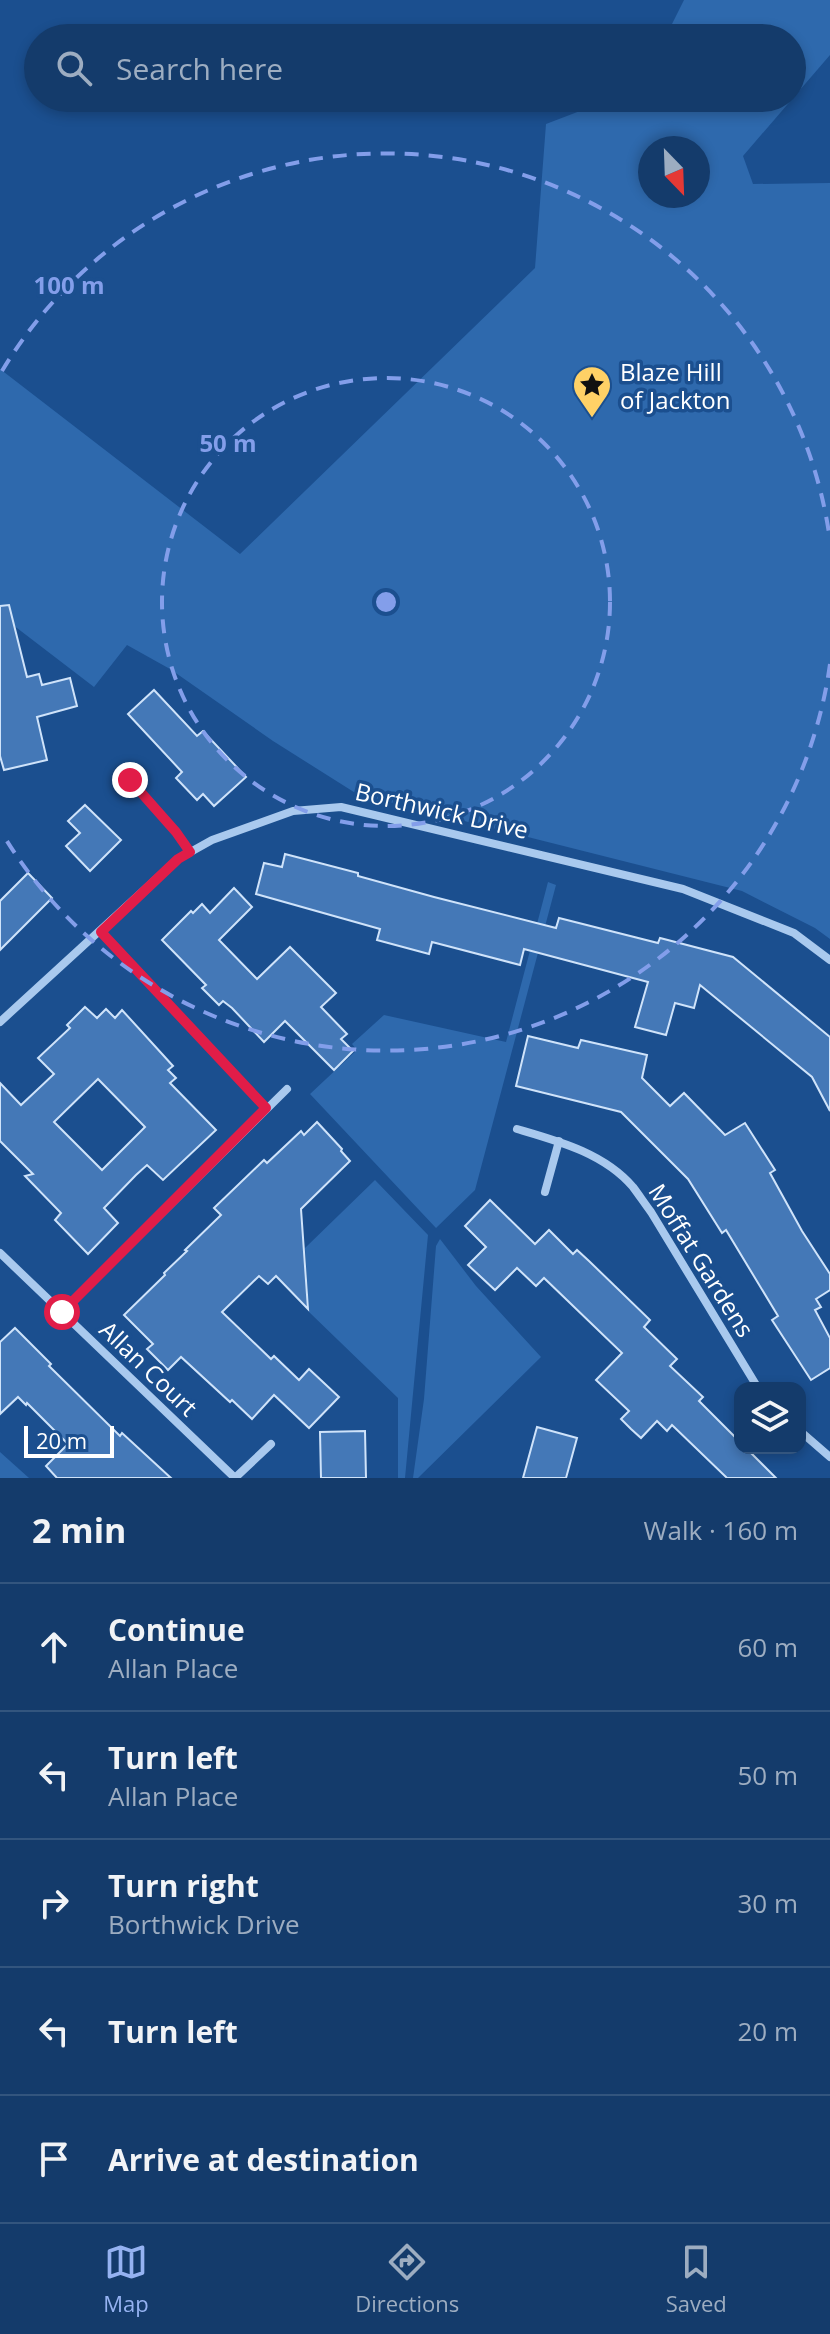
<!DOCTYPE html>
<meta charset="utf-8">
<style>
body{margin:0;font-family:"Open Sans",sans-serif;background:#1d4271;color:#f1f3f6}
.controls{position:absolute;right:24px;bottom:24px;display:grid;overflow:hidden;border-radius:16px;box-shadow:0 4px 12px #0003}
.controls button{width:72px;height:72px;display:grid;place-items:center;padding:0;border:0;border-bottom:2px solid #33557e;background:#143b6b;color:#f1f3f6;font:40px sans-serif}
.compass{position:absolute;left:638px;top:136px;width:72px;height:72px;border-radius:50%;background:#143b6b;box-shadow:0 4px 12px #0003;rotate:157deg}
.scale{position:absolute;left:24px;bottom:20px;width:90px;box-sizing:border-box;padding-left:8px;border:4px solid #fff;border-top:0;font-size:22px;line-height:28px;white-space:nowrap;color:#fff;-webkit-text-stroke:6px #1b4f8f;paint-order:stroke}
.stop{position:absolute;width:24px;height:24px;margin:-18px;border:6px solid #e11d48;border-radius:50%;background:#fff}
.stop.end{background:#e11d48;border-color:#fff;box-shadow:0 2px 8px #0008}
.list{margin:0;padding:0;list-style:none}
h2{display:flex;justify-content:space-between;align-items:center;height:104px;margin:0;padding:0 32px;font-size:34px}
h2 small{font-size:26px;font-weight:400;color:#9dadc1}
.list li{display:grid;grid-template-columns:52px 1fr auto;gap:24px;align-items:center;box-sizing:border-box;height:128px;padding:0 32px;border-top:2px solid #33557e}
.list b{display:block;font-size:30px;white-space:nowrap}
.list p{margin:0;font-size:26px;white-space:nowrap;color:#9dadc1}
.list em{font-size:26px;font-style:normal;color:#9dadc1}
.icon{flex:none;width:44px;height:44px;fill:none;stroke:currentColor;stroke-width:2;stroke-linecap:round;stroke-linejoin:round}
.map{position:relative;flex:none;width:830px;height:1478px;overflow:hidden}
.search{position:absolute;background:#143b6b;box-shadow:0 4px 12px #0003;left:24px;right:24px;top:24px;height:88px;display:flex;align-items:center;gap:20px;box-sizing:border-box;padding:0 28px;border-radius:44px;color:#9dadc1;font-size:30px}
.sheet{height:744px;background:#143b6b}
nav{display:flex;justify-content:space-around;align-items:center;box-sizing:border-box;height:112px;border-top:2px solid #33557e;background:#143b6b;font-size:22px;color:#9dadc1}
nav a{display:grid;justify-items:center;gap:4px}
nav .on{color:#95b2f1}
.map>svg:first-child{display:block}
</style>
<div class="map">
<svg width="830" height="1478" viewBox="0 0 830 1478">
<rect width="100%" height="100%" fill="#1b4f8f"/>
<!-- green -->
<g fill="#2e69ad" fill-rule="evenodd">
<path d="M684 0H830V55L743 156 753 184 830 183V939L815 928 742 891 357 794 273 741 170 669 127 645 94 687 0 615V369L240 554 535 268 546 124 614 98H792V38H665ZM650 148H698V196H650Z"/>
<polygon points="548,882 556,885 475,1190 436,1228 310,1094 357,1050 352,1044 384,1015 506,1042"/>
<polygon points="375,1180 428,1235 405,1478 398,1478 398,1398 309,1312 305,1248"/>
<polygon points="440,1239 476,1286 541,1357 418,1478 413,1478 424,1399 436,1246"/>
<polygon points="0,1452 29,1478 0,1478"/>
</g>
<!-- building -->
<g fill="#4478b7" stroke="#cfe3fa" stroke-width="2" fill-rule="evenodd">
<polygon points="9,605 27,677 39,674 42,685 70,678 77,706 37,717 47,760 4,770 0,756 0,606"/>
<polygon points="154,690 197,736 203,731 246,777 214,806 203,794 197,800 176,778 182,772 128,714"/>
<polygon points="85,805 121,840 90,871 66,846 80,833 68,821"/>
<polygon points="285,854 358,873 358,876 434,897 556,928 559,918 658,943 660,938 733,957 830,1037 830,1111 812,1077 700,985 694,1008 675,1003 666,1035 635,1027 648,982 524,949 520,965 432,942 429,954 377,940 380,929 256,894 264,863 282,867"/>
<polygon points="28,873 52,898 0,950 0,901"/>
<polygon points="234,888 252,907 219,940 257,979 290,947 336,993 321,1007 347,1034 341,1039 353,1051 334,1070 285,1021 264,1042 232,1008 223,1001 219,1005 202,988 206,985 162,940 191,911 193,913 202,904 210,913"/>
<path d="M85 1007 97 1018 106 1009 115 1018 122 1010 173 1066 168 1070 176 1078 170 1083 216 1130 163 1180 147 1165 136 1175 104 1208 118 1223 88 1254 55 1220 61 1213 25 1176 33 1174 0 1141V1083L21 1105 54 1074 38 1058 70 1028 67 1025ZM98 1079 145 1127 102 1170 54 1122Z"/>
<polygon points="528,1036 578,1048 581,1040 647,1055 642,1078 670,1106 684,1093 725,1135 745,1123 775,1170 770,1173 802,1231 830,1274 830,1290 816,1299 821,1307 815,1310 830,1338 830,1368 811,1380 772,1320 778,1316 726,1230 722,1233 688,1179 621,1112 516,1086"/>
<polygon points="317,1122 342,1149 341,1151 350,1161 301,1209 308,1309 276,1276 268,1284 259,1276 222,1312 271,1359 274,1356 299,1380 309,1369 339,1397 309,1428 274,1395 252,1419 232,1400 230,1402 181,1357 168,1370 147,1349 153,1344 124,1315 165,1275 164,1273 187,1251 185,1250 221,1215 214,1208 264,1160 267,1163 301,1131 304,1135"/>
<polygon points="490,1200 535,1244 549,1230 573,1254 577,1250 589,1261 650,1320 644,1327 677,1359 670,1366 703,1397 699,1401 740,1442 740,1448 746,1448 776,1478 727,1478 672,1425 667,1431 657,1421 641,1438 631,1429 621,1419 629,1411 596,1380 622,1353 544,1278 536,1286 517,1268 495,1290 468,1265 486,1247 465,1226"/>
<polygon points="15,1328 51,1364 49,1366 120,1436 122,1433 171,1478 57,1478 46,1466 68,1444 27,1403 26,1405 18,1397 0,1414 0,1342"/>
<polygon points="537,1427 577,1438 566,1478 523,1478"/>
<polygon points="365,1431 366,1478 321,1478 320,1432"/>
</g>
<g fill="none" stroke-linecap="round" stroke-linejoin="round">
<!-- service -->
<polyline stroke="#a9c9ee" stroke-width="6" points="130,780 176,832 190,852"/>
<!-- minor -->
<g stroke="#a9c9ee" stroke-width="8">
<polyline points="101,932 266,1108"/>
<polyline points="0,1022 178,859 212,840 293,811 341,807 683,889 794,933 830,960"/>
<path d="M517 1129C558 1141 604 1153 633 1187 639 1195 645 1204 651 1212L758 1388"/>
<polyline points="545,1192 559,1141"/>
<polyline points="0,1253 235,1478"/>
<polyline points="62,1312 287,1089"/>
<polyline points="800,1431 830,1457"/>
<polyline points="235,1478 271,1444"/>
</g>
</g>
<g fill="none" stroke-linecap="round" stroke-linejoin="round">
<!-- route -->
<polyline stroke="#e11d48" stroke-width="10" points="62,1312 266,1108 101,932 178,859 190,852 176,832 130,780"/>
</g>
<!-- distance rings -->
<g fill="none" stroke="#839eea" stroke-width="4" stroke-dasharray="14 10">
<circle cx="386" cy="602" r="224"/>
<path d="M830 664A448 448 0 0 1 2 833M2 371A448 448 0 0 1 830 540"/>
</g>
<!-- icons -->
<defs>
<g id="sight-pin" transform="scale(2)"><path d="M0 17L-7.5 6A9.5 9.5 0 1 1 7.5 6Z" fill="#ffd166" stroke="#1b4f8f"/><path d="M0-6L1.8-2.2L6-1.7L2.9 1.2L3.7 5.4L0 3.3L-3.7 5.4L-2.9 1.2L-6-1.7L-1.8-2.2Z" fill="#111"/></g>
</defs>
<g fill-rule="evenodd">
<use href="#sight-pin" x="592" y="385"/>
</g>
<g text-anchor="middle" dominant-baseline="central" stroke-width="7" stroke-linejoin="round" paint-order="stroke">
<!-- poi labels -->
<g font-size="24" fill="#fff" stroke="#1b4f8f" text-anchor="start">
<text x="620" y="371">Blaze Hill<tspan x="620" dy="28">of Jackton</tspan></text>
</g>
<!-- street labels -->
<g font-size="24" fill="#fff" stroke="#1b4f8f">
<text transform="translate(442 810) rotate(13)">Borthwick Drive</text>
<text transform="translate(702 1260) rotate(58)">Moffat Gardens</text>
<text transform="translate(149 1368) rotate(44)">Allan Court</text>
</g>
</g>
<circle cx="386" cy="602" r="12" fill="#839eea" stroke="#1b4f8f" stroke-width="4"/>
<g font-size="24" text-anchor="middle" font-weight="bold" fill="#839eea" stroke="#1b4f8f" stroke-width="7" stroke-linejoin="round" paint-order="stroke">
<text x="69" y="294">100 m</text>
<text x="228" y="452">50 m</text>
</g>
</svg>
<div class="controls">
<button><svg class="icon" aria-label="layers" viewBox="0 0 24 24"><path d="M12 4l9 5-9 5-9-5zM3 14l9 5 9-5"/></svg></button>
</div>
<svg class="compass" viewBox="-18 -18 36 36"><path d="M0-13l5 13h-10z" fill="#e53935"/><path d="M0 13l5-13h-10z" fill="#9dadc1"/></svg>
<div class="scale">20 m</div>
<div class="stop" style="left:62px;top:1312px"></div>
<div class="stop end" style="left:130px;top:780px"></div>
<div class="search"><svg class="icon" aria-label="search" viewBox="0 0 24 24"><circle cx="10" cy="10" r="6"/><path d="M15 15l6 6"/></svg>Search here</div>
</div>
<section class="sheet">
<h2>2 min<small>Walk · 160 m</small></h2>
<ul class="list">
<li><svg class="icon" aria-label="ahead" viewBox="0 0 24 24"><path d="M12 20V5M6 11l6-6 6 6"/></svg><div><b>Continue</b><p>Allan Place</p></div><em>60 m</em></li>
<li><svg class="icon" aria-label="left" viewBox="0 0 24 24"><path d="M17 20v-9H6M10 6l-5 5 5 5"/></svg><div><b>Turn left</b><p>Allan Place</p></div><em>50 m</em></li>
<li><svg class="icon" aria-label="right" viewBox="0 0 24 24"><path d="M7 20v-9h11M14 6l5 5-5 5"/></svg><div><b>Turn right</b><p>Borthwick Drive</p></div><em>30 m</em></li>
<li><svg class="icon" aria-label="left" viewBox="0 0 24 24"><path d="M17 20v-9H6M10 6l-5 5 5 5"/></svg><div><b>Turn left</b></div><em>20 m</em></li>
<li><svg class="icon" aria-label="arrive" viewBox="0 0 24 24"><path d="M6 21V4h12l-3 4 3 4H6"/></svg><div><b>Arrive at destination</b></div></li>
</ul>
</section>
<nav>
<a class="on"><svg class="icon" aria-label="map" viewBox="0 0 24 24"><path d="M3 6l6-2 6 2 6-2v14l-6 2-6-2-6 2zM9 4v14M15 6v14"/></svg>Map</a>
<a><svg class="icon" aria-label="directions" viewBox="0 0 24 24"><path d="M12 3l9 9-9 9-9-9zM9 14v-3h6M13 9l2 2-2 2"/></svg>Directions</a>
<a><svg class="icon" aria-label="saved" viewBox="0 0 24 24"><path d="M7 4h10v16l-5-4-5 4z"/></svg>Saved</a>
</nav>
